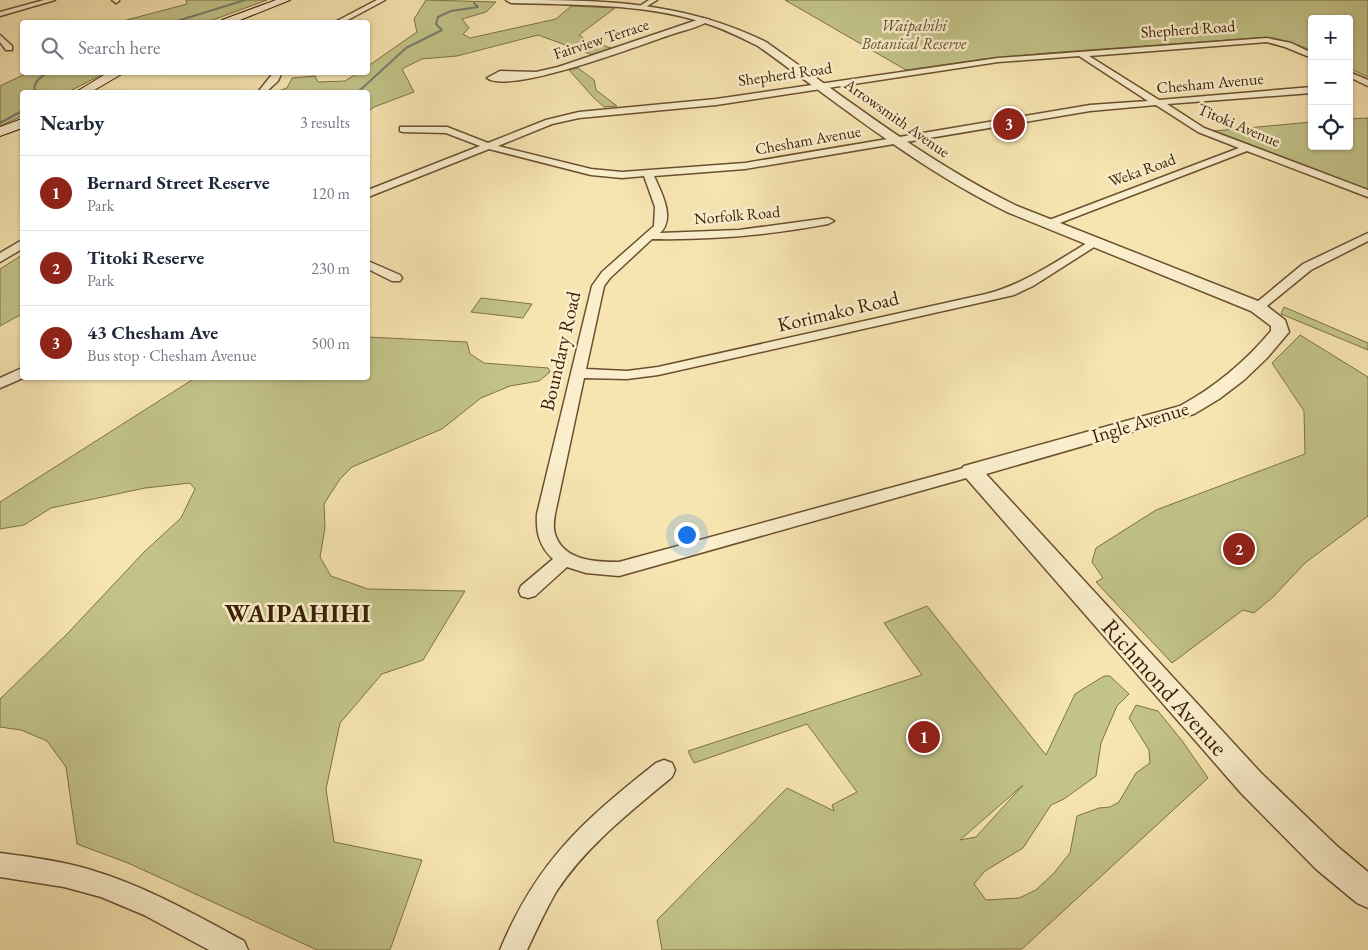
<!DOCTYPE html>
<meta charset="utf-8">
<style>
body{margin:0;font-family:"EB Garamond",serif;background:#f6f6f7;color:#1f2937}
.controls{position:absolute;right:15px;top:15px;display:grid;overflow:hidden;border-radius:5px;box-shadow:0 1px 4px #0004}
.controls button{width:45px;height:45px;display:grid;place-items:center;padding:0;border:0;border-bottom:1px solid #e0e1e3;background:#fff;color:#1f2937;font:25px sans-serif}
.you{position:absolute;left:686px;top:534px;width:18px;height:18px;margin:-12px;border:4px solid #fff;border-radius:50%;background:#1a73e8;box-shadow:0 0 0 8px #1a73e833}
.badge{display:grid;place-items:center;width:32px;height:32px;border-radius:50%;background:#8f2418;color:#fff;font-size:16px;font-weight:700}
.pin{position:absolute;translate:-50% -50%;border:2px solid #fff;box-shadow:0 1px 5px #0006}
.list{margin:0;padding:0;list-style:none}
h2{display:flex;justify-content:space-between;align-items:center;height:65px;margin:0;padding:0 20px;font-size:21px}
h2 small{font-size:16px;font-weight:400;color:#747a83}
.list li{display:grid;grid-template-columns:32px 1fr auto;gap:15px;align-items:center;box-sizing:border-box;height:75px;padding:0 20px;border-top:1px solid #e0e1e3}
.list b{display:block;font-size:19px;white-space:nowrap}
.list p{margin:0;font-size:16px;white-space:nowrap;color:#747a83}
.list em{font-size:16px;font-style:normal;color:#747a83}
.icon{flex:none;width:28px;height:28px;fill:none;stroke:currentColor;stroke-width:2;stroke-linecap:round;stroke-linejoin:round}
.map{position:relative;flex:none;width:1368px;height:950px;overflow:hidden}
.search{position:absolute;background:#fff;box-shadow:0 1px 4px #0004;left:20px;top:20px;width:350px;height:55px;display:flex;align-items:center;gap:12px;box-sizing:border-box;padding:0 18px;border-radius:5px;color:#747a83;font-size:19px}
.panel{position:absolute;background:#fff;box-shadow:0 1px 4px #0004;left:20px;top:90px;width:350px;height:290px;border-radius:5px}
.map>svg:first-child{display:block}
</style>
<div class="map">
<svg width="1368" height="950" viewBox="0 0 1368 950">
<rect width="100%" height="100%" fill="#f7e5b1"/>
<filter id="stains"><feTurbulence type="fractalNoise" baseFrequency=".004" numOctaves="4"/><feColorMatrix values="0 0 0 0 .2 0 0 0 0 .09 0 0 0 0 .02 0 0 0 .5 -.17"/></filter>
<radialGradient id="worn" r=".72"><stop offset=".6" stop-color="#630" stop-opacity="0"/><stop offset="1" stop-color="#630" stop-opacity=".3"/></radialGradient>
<!-- green -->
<g fill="#c2c388" stroke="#7e7146" fill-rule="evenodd">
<polygon points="186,0 267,0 207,22 119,22 187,4"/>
<polygon points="426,0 496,2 486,12 462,19 469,28 463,34 470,38 556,19 571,6 615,8 579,35 586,40 611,48 593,55 538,35 457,56 422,59 402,69 414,92 374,107 368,112 368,92 276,92 287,88 292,78 315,76 318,82 345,81 358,73 368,72 368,66 417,32 414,19"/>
<path d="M785 0H1368V77L1349 68V19H1312V51C1293 42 1277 39 1257 38L1047 53 983 59 906 70Z"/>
<polygon points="578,68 594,80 596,90 617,106 604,107 594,98 569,70"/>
<polygon points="27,73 28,72 105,73 68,92 22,92 22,116 0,126 0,86"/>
<polygon points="1368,118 1368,190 1214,131 1312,122 1312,146 1349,146 1349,119"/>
<polygon points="22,255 22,314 0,326 0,269"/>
<polygon points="481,298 532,304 523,318 471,312"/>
<polygon points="1284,307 1368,343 1368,350 1281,314"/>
<polygon points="1300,335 1368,377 1368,516 1305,563 1273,597 1254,613 1243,610 1172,663 1096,582 1103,578 1092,562 1096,548 1156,510 1305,454 1304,411 1272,363"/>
<polygon points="368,337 467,342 470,354 484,363 548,368 550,372 539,381 510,386 481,398 442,429 352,467 340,479 324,504 325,528 320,557 331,576 368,589 465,591 423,660 382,674 340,723 326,789 334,842 422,860 390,950 317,950 128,863 77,844 66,767 47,741 21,730 0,727 0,699 68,633 144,552 181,518 195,489 190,483 145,488 51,508 24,525 0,529 0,502 195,378 368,378"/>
<path d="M927 606 1046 755 1075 694 1104 676H1110L1129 694 1117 706 1101 743 1096 776 1064 799 1051 805 1023 848 985 871 974 884 986 900 1019 898 1036 890 1054 873 1070 853 1077 816 1099 808 1110 807 1119 802 1136 773 1150 763 1149 750 1129 718 1136 705 1158 711 1183 742 1208 778 1022 949 662 950 657 920 787 788 834 811 832 805 857 792 807 724 694 763 688 751 922 675 884 623ZM1023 785 976 837 960 840Z"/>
</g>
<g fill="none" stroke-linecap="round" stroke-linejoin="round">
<!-- stream-far1 -->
<g stroke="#777e6e" stroke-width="2">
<polyline points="174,22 245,0"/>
<path d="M35 92C32 82 41 76 49 72"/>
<polyline points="358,92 406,48 442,30 436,24 438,17 451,11 478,7 474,3"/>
</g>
<!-- stream -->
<polyline stroke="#777e6e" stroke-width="2.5" points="0,123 22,111"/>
<!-- minor casing -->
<g stroke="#6a5030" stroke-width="3">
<g id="minor">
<polygon points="44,0 55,0 0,16 0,12"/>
<polygon points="112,0 119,0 119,1 116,3"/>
<polygon points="377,0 385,0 344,22 335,22"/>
<polygon points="649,0 657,0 644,8 640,8 640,6"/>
<path d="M703 18 710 20C699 28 680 31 667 36 638 46 509 95 487 78L500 71 536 72 558 67Z"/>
<polygon points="0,35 12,46 12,50 6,50 0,42"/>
<path d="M1267 38 1291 43 1312 53V58L1285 47 1267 42 1089 56 1159 100 1312 87V93L1167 104 1204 128 1368 190V197L1247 151 1052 226H1044L1042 224 1044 222 1239 148 1198 132 1156 105 1090 111 745 169 654 176C661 192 676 218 660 233L739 230 828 218 834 221 828 224C770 235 711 240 652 239L610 278 604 286 586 369 627 371 658 367 986 294C1025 284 1058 260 1092 240L1096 238 1102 242 1033 286 1014 295 658 375 627 379 584 378 555 514C554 520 553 528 555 534 563 561 596 562 619 562L971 466 977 467 979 471 977 475 619 576 586 573 567 567 535 596 528 598 521 596 519 591 521 586 553 559C539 546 536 532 537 514L592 286 602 272 654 226 655 207 644 176 622 178 591 175 489 149 368 197V190L480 146 446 133 403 132 400 131V127H447L488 143 546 120 579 112 716 99 998 58ZM1079 56 1148 101 1090 105 745 163 622 172 591 169 498 146 552 124 579 118 716 105 998 62Z"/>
<polygon points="274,72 282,72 278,81 266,92 258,92"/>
<polygon points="1349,72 1368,80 1368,86 1349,77"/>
<polygon points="1368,233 1368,241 1311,270 1262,310 1257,311 1251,307 1303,264"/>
<polygon points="22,240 22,249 0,262 0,253"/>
<polygon points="368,261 400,275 402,278 400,281 392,281 368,269"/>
<polygon points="22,368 23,378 0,388 0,378"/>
<path d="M664 760 672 763 675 770 672 777C630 812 586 846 556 892 545 911 536 931 527 950H500C537 861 583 821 656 763Z"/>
<path d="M0 853C30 857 61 861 91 870 145 886 194 914 244 941L248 950H209L144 915 101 897 64 887 0 877Z"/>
</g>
</g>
<!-- tertiary casing -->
<g stroke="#6a5030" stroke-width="3">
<path id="tertiary" d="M506 0C600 0 680 0 766 42 847 99 927 162 1017 206L1263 303 1285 320 1289 332 1267 358 1244 380 1219 399 1194 414 986 474 1261 773 1338 847 1368 872V908L1357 903 1316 869 1241 793 960 471 964 466 1180 406C1215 387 1245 362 1271 331V326L1251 311 1007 212C917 168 839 104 758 46 740 37 722 28 702 22 641 3 574 5 511 3Z"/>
</g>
<!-- secondary casing -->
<g stroke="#3b1f05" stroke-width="2">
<g id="secondary">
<polygon points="276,0 290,0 235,22 221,22 222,20"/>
<polygon points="109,72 125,72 91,92 76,92"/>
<polygon points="22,119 22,128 0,136 0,127"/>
</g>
</g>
<!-- minor -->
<use href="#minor" fill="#faeecc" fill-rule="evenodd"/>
<!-- tertiary -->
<use href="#tertiary" fill="#faeecc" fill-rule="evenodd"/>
<!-- secondary -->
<use href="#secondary" fill="#faeecc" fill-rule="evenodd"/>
</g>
<g text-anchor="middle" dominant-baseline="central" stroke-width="5" stroke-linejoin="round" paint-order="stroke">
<!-- far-park labels -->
<g font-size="16" font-style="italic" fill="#64502c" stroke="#faeecc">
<text x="914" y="25">Waipahihi<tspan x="914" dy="18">Botanical Reserve</tspan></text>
</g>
<!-- far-street labels -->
<g font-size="16" fill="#3b1f05" stroke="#faeecc">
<text transform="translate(1188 29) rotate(-4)">Shepherd Road</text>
<text transform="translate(601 39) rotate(-18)">Fairview Terrace</text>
<text transform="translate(785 74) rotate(-8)">Shepherd Road</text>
<text transform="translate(1210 83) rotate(-5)">Chesham Avenue</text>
<text transform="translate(897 118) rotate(35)">Arrowsmith Avenue</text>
<text transform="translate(1239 125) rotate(23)">Titoki Avenue</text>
<text transform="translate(808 140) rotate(-10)">Chesham Avenue</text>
<text transform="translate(1142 170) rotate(-20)">Weka Road</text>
<text transform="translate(737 215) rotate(-5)">Norfolk Road</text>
</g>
<!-- street labels -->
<g font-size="20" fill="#3b1f05" stroke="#faeecc">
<text transform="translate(838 311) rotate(-13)">Korimako Road</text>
<text transform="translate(560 351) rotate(-77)">Boundary Road</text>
<text transform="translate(1140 422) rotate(-17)">Ingle Avenue</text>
</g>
<!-- near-street labels -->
<g font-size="24" fill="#3b1f05" stroke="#faeecc">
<text transform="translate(1165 687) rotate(48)">Richmond Avenue</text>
</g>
<!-- district labels -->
<g font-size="25" font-weight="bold" letter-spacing="1" fill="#3b1f05" stroke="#faeecc">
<text x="298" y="613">WAIPAHIHI</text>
</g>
</g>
<rect width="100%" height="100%" filter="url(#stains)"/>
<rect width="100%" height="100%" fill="url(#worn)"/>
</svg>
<div class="controls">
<button>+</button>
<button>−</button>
<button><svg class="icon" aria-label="locate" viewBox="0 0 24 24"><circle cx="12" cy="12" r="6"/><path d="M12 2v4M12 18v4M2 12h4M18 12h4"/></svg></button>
</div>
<div class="you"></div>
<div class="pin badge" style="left:924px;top:737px">1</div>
<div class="pin badge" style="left:1239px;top:549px">2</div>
<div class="pin badge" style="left:1009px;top:124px">3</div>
<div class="search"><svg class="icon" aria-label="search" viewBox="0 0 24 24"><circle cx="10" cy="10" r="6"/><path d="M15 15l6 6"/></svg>Search here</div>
<section class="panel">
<h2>Nearby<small>3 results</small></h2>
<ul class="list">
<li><span class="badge">1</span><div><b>Bernard Street Reserve</b><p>Park</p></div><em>120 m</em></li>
<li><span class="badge">2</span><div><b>Titoki Reserve</b><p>Park</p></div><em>230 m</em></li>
<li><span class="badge">3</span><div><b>43 Chesham Ave</b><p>Bus stop · Chesham Avenue</p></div><em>500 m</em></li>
</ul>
</section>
</div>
